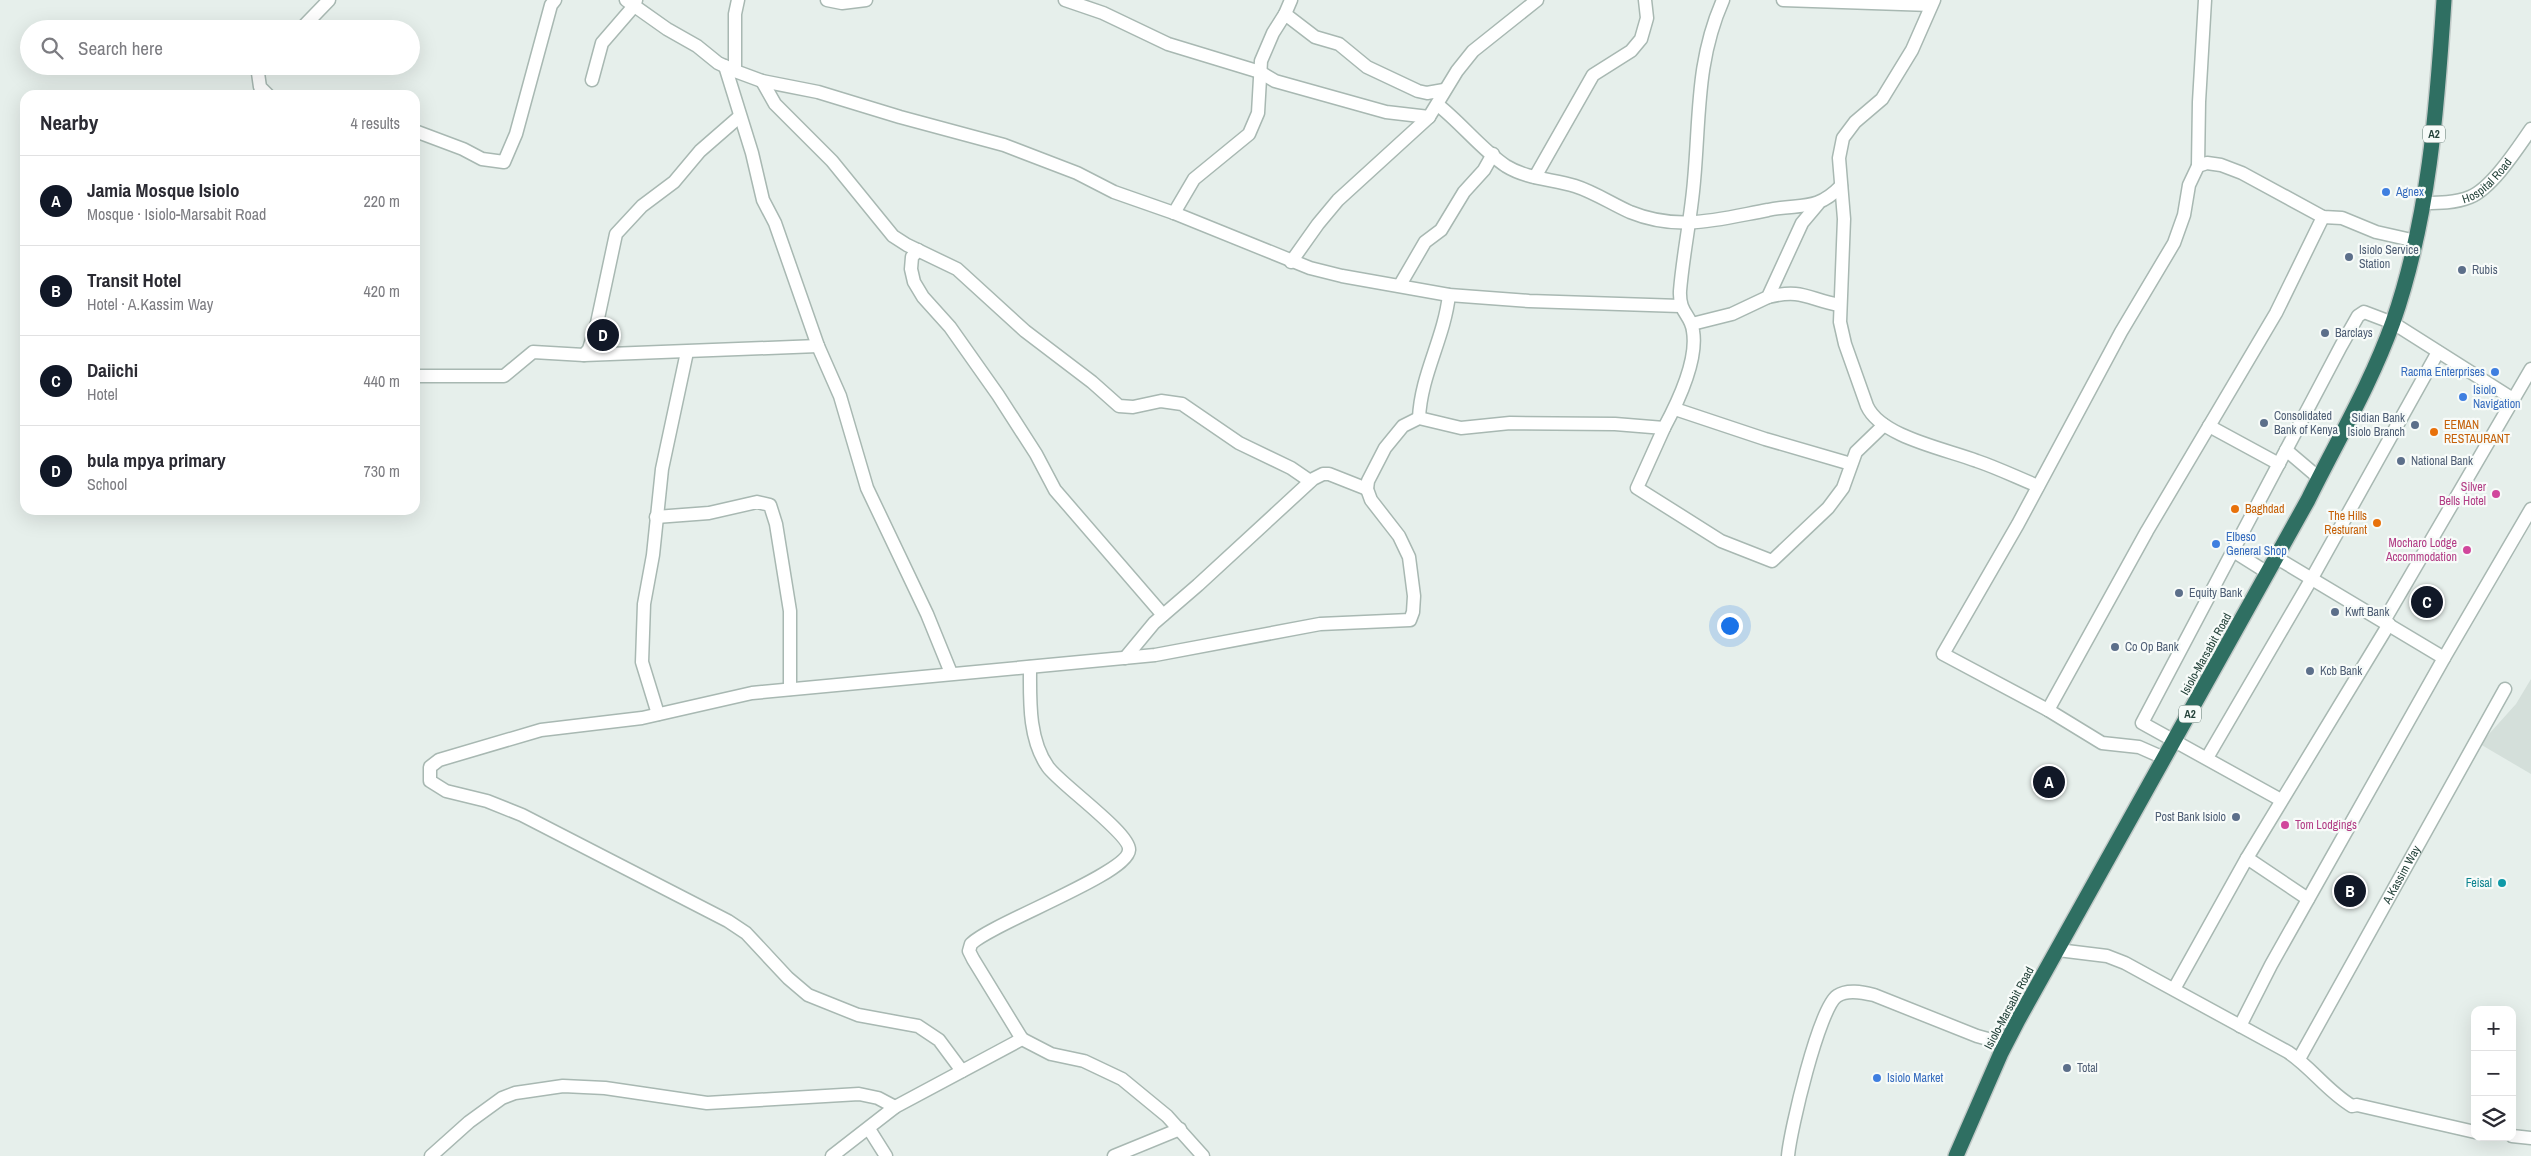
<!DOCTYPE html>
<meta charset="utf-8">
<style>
body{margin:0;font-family:"Archivo Narrow",sans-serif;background:#f2f2f3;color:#2b2b33}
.controls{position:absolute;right:15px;bottom:15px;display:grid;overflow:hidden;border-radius:10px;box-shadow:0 5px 20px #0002}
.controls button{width:45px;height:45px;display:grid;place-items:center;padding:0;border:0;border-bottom:1px solid #e1e1e2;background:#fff;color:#2b2b33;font:25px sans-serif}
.you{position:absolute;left:1729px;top:625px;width:18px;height:18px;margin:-12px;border:4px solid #fff;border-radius:50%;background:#1a73e8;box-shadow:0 0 0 8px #1a73e833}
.badge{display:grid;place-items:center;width:32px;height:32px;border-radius:50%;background:#111827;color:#fff;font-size:16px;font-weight:700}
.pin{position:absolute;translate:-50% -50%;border:2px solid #fff;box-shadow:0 1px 5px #0006}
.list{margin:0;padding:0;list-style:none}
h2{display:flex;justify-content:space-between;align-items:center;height:65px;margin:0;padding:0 20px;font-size:21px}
h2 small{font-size:16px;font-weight:400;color:#7c7c81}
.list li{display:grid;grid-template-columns:32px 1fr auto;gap:15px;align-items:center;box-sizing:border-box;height:90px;padding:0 20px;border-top:1px solid #e1e1e2}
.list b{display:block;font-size:19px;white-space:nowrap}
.list p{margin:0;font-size:16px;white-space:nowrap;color:#7c7c81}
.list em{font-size:16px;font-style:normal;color:#7c7c81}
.icon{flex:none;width:28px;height:28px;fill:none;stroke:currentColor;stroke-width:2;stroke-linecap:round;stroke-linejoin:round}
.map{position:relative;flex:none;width:2531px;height:1156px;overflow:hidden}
.search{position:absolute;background:#fff;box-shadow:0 5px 20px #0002;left:20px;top:20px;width:400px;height:55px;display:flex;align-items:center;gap:12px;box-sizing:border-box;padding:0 18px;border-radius:28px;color:#7c7c81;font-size:19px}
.panel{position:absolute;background:#fff;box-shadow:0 5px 20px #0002;left:20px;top:90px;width:400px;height:425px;border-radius:15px}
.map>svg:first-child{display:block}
</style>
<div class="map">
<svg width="2531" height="1156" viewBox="0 0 2531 1156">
<rect width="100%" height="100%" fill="#e6efeb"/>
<!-- built -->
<polygon fill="#d4dfda" points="2531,679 2531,774 2480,744 2516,704"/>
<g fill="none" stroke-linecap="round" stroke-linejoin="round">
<!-- minor casing -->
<g stroke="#a8b8b2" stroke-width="15">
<g id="minor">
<polyline points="626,0 667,29 697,46 718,63 735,71 762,81 818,92 900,117 1004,145 1077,173 1114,192 1174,213 1310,268 1342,276 1449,295 1529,301 1680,306"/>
<polyline points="827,0 842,3 866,0"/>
<polyline points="1065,0 1103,13 1168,44 1260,72 1275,81 1386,112 1429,117"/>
<polyline points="1783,0 1931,5"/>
<path d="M1934 0 1912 50 1882 99 1855 122 1843 138 1839 158 1844 219 1840 322 1845 344 1867 406C1881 437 1946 449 1977 461 1998 468 2018 478 2038 486"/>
<polyline points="1285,14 1291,0"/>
<polyline points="301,29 329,0"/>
<polyline points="257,66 260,87 268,95"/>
<polyline points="725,66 752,153 763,200 775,223 818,346 840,396 867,488 927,614 951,673"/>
<polyline points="735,71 735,14 738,0"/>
<polyline points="592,80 602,43 634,6 636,0"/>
<polyline points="762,81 775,104 832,161 893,236 907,245 957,269 1025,331 1092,382 1119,406 1133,407 1161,401 1182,404 1239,443 1291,468 1310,481"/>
<path d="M1438 105C1461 123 1483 151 1506 166 1527 179 1552 179 1575 186 1594 192 1612 204 1630 212 1679 232 1719 219 1768 210 1801 203 1816 212 1841 186"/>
<polyline points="415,131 463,149 482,159 504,162 516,134 551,5 555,0"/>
<polyline points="2198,166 2199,102 2205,0"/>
<polyline points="1535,177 1593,75 1631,51 1641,39 1647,18 1645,0"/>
<path id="s1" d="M2424 203C2439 203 2455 203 2470 197 2492 188 2517 149 2531 129"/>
<polyline points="1174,213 1194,179 1249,134 1258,113 1261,61 1273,33 1285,14 1315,37 1339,44 1367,67 1418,91 1427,93 1444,90"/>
<polyline points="918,250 912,257 911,269 914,282 923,297 950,327 998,395 1036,454 1055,490 1163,615"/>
<polyline points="1291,262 1318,224 1338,200 1429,117 1457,71 1473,51 1537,0"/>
<polyline points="1400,285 1425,242 1441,230 1464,192 1484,170 1493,154"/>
<path d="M1768 297C1803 288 1809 300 1840 305"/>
<polyline points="1692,324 1732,314 1768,297 1802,223 1818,204"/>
<polyline points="584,355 818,346"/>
<polyline points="415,376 504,376 533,352 584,355 589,349 597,323 616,234 642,206 674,182 700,151 739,117"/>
<polyline points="1675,409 1765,439 1851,464"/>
<path d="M1419 418C1421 374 1444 339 1449 295"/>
<polyline points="2209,426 2279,464"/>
<polyline points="1664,428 1637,488 1721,541 1772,561 1828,508 1843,488 1856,452 1884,425"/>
<polyline points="2286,450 2319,478"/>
<polyline points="656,517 709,513 757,502 770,505 776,524 790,611 790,689"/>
<polyline points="2233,551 2268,573"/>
<polyline points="2384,621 2531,369"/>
<polyline points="1125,658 1154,623 1198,585 1313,479 1323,474 1329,474 1367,489"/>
<polyline points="2444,658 2531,509"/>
<polyline points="2048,710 2147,531 2276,313 2323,217"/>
<polyline points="658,714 642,662 644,604 653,555 662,469 687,352"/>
<polyline points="2164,758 2139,747 2102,743 2048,710 1943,654 2018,524 2121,332 2174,243 2184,215 2189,185 2198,166 2207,163 2221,165 2242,173 2323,217 2342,218 2376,232 2416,241"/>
<polyline points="2207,758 2312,578 2438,352"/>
<polyline points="2281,800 2142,723 2341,346 2358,316 2364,312 2393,323 2513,399"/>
<polyline points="2247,858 2308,899"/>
<path d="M2058 950 2107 956 2125 963 2288 1052C2312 1068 2327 1091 2352 1106L2357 1105 2475 1132"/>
<polyline points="2174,989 2247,858 2389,624"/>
<polyline points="2240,1026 2271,965 2444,658 2277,558"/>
<path d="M1022 1039 973 959 969 951 971 944C992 923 1128 874 1129 850 1131 834 1059 783 1048 767 1028 739 1030 699 1030 667"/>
<path id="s2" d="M2299 1059 2505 689"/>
<path d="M962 1071 939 1040 918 1026 858 1015 808 995 788 978 746 933 728 921 522 815 487 801 446 791 430 781V767L439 760 541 730 642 718 752 693 1155 655 1320 624 1410 620 1413 612 1414 596 1409 557 1399 536 1371 500 1367 489 1368 481 1385 448 1403 426 1419 418 1461 428 1510 423 1615 424 1664 428C1678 402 1698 360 1693 331 1691 314 1679 314 1680 291 1683 254 1691 218 1694 181 1700 116 1696 61 1723 0"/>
<polyline points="869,1129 886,1156"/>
<polyline points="2512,1136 2531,1138"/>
<polyline points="431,1156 469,1122 502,1098 515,1093 529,1091 563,1086 605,1088 707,1103 859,1094 878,1098 895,1107"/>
<polyline points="832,1156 895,1107 1022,1039 1051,1054 1084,1061 1122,1079 1167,1116 1203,1156"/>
<polyline points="1114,1156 1180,1129"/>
<path d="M1788 1156C1790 1131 1819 1008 1837 996 1847 989 1862 992 1874 995L1977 1036 2006 1044"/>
</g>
</g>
<!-- highway casing -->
<g stroke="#c2cac8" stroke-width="18">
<path id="highway" d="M1956 1156 2001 1053 2018 1020 2308 500C2337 441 2371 384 2393 322 2429 218 2437 109 2444 0"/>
</g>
<!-- minor -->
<use href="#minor" stroke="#fff" stroke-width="12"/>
<!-- highway -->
<use href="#highway" stroke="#2f6f62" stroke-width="15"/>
</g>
<!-- markers -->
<g fill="#3f7fe0" stroke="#f7fbf9" stroke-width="2">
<circle cx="2386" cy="192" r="5"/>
<circle cx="2495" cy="372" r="5"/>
<circle cx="2463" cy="397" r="5"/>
<circle cx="2216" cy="544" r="5"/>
<circle cx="1877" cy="1078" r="5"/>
</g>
<g fill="#5c6f8a" stroke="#f7fbf9" stroke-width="2">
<circle cx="2349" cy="257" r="5"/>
<circle cx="2462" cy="270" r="5"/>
<circle cx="2325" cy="333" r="5"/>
<circle cx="2264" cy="423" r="5"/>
<circle cx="2415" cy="425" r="5"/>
<circle cx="2401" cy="461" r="5"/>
<circle cx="2179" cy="593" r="5"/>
<circle cx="2335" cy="612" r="5"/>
<circle cx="2115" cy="647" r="5"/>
<circle cx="2310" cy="671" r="5"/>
<circle cx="2236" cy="817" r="5"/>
<circle cx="2067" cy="1068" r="5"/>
</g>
<g fill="#e8710a" stroke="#f7fbf9" stroke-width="2">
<circle cx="2434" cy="432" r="5"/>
<circle cx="2235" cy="509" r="5"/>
<circle cx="2377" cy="523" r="5"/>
</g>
<g fill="#d1479c" stroke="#f7fbf9" stroke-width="2">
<circle cx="2496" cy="494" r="5"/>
<circle cx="2467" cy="550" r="5"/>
<circle cx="2285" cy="825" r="5"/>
</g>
<circle fill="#0f9aa8" stroke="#f7fbf9" stroke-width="2" cx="2502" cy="883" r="5"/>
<g text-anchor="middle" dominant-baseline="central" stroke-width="4.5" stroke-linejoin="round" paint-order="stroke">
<!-- shield labels -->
<g fill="#f7fbf9" stroke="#637a73" stroke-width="1">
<rect x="2423" y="125.5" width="22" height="17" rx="4"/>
<rect x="2179" y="705.5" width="22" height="17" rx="4"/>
</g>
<g font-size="11" font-weight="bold" fill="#24423a">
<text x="2434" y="134">A2</text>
<text x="2190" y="714">A2</text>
</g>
<!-- street labels -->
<g font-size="12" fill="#24423a" stroke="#f7fbf9">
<text stroke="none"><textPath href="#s1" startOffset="70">Hospital Road</textPath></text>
<text transform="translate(2206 654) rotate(-61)">Isiolo-Marsabit Road</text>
<text stroke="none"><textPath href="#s2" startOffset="211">A.Kassim Way</textPath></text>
<text transform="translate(2009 1008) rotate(-62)">Isiolo-Marsabit Road</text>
</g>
<!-- shop labels -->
<g font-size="12" fill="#366cbe" stroke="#f7fbf9" text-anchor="start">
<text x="2396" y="192">Agnex</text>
<text x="2485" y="372" text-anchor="end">Racma Enterprises</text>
<text x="2473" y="390">Isiolo<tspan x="2473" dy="14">Navigation</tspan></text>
<text x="2226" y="537">Elbeso<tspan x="2226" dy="14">General Shop</tspan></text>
<text x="1887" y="1078">Isiolo Market</text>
</g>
<!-- service labels -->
<g font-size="12" fill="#4e5e75" stroke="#f7fbf9" text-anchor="start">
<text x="2359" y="250">Isiolo Service<tspan x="2359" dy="14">Station</tspan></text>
<text x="2472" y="270">Rubis</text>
<text x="2335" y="333">Barclays</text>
<text x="2274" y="416">Consolidated<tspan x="2274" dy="14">Bank of Kenya</tspan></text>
<text x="2405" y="418" text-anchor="end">Sidian Bank<tspan x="2405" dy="14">Isiolo Branch</tspan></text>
<text x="2411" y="461">National Bank</text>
<text x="2189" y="593">Equity Bank</text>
<text x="2345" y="612">Kwft Bank</text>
<text x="2125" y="647">Co Op Bank</text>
<text x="2320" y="671">Kcb Bank</text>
<text x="2226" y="817" text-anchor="end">Post Bank Isiolo</text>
<text x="2077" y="1068">Total</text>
</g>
<!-- food labels -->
<g font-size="12" fill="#c56008" stroke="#f7fbf9" text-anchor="start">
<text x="2444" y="425">EEMAN<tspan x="2444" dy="14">RESTAURANT</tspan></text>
<text x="2245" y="509">Baghdad</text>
<text x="2367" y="516" text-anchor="end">The Hills<tspan x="2367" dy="14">Resturant</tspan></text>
</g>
<!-- hotel labels -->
<g font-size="12" fill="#b23c85" stroke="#f7fbf9" text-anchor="end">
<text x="2486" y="487">Silver<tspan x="2486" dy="14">Bells Hotel</tspan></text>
<text x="2457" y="543">Mocharo Lodge<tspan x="2457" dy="14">Accommodation</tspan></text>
<text x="2295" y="825" text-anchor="start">Tom Lodgings</text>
</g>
<!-- culture labels -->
<g font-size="12" fill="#0d838f" stroke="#f7fbf9" text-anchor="end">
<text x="2492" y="883">Feisal</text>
</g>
</g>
</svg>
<div class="controls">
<button>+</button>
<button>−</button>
<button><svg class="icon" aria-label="layers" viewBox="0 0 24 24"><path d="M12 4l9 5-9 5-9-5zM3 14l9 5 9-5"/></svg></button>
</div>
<div class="you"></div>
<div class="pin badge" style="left:2049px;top:782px">A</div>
<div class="pin badge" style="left:2350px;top:891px">B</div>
<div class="pin badge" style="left:2427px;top:602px">C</div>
<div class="pin badge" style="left:603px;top:335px">D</div>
<div class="search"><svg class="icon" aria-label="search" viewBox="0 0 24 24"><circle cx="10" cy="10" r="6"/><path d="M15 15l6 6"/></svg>Search here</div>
<section class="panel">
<h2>Nearby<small>4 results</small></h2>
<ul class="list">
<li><span class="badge">A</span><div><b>Jamia Mosque Isiolo</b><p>Mosque · Isiolo-Marsabit Road</p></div><em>220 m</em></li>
<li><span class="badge">B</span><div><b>Transit Hotel</b><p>Hotel · A.Kassim Way</p></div><em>420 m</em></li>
<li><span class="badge">C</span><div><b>Daiichi</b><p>Hotel</p></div><em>440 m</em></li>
<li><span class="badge">D</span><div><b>bula mpya primary</b><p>School</p></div><em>730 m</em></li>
</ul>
</section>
</div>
